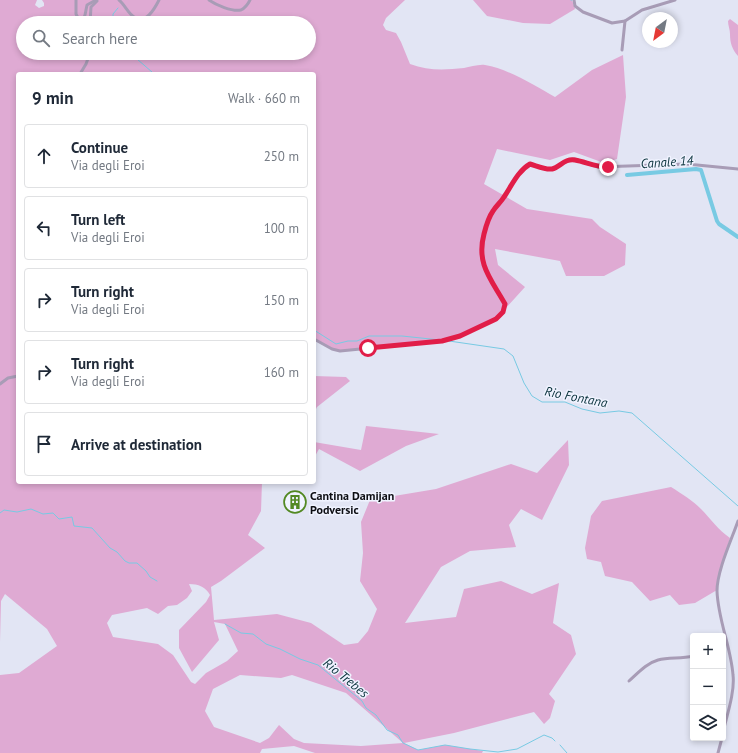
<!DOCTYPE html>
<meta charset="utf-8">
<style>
body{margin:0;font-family:"PT Sans",sans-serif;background:#f6f6f7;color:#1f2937}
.controls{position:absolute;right:12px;bottom:12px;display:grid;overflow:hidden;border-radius:4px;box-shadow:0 2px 6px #0003}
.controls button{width:36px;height:36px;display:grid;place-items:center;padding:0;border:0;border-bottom:1px solid #e0e1e3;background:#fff;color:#1f2937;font:20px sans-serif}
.compass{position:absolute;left:642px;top:12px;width:36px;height:36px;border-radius:50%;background:#fff;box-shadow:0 2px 6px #0003;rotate:212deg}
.stop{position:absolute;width:12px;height:12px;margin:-9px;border:3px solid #e11d48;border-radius:50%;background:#fff}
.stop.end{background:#e11d48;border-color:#fff;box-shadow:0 1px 4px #0008}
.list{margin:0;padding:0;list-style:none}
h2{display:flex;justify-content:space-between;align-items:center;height:52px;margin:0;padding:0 16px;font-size:17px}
h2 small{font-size:13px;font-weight:400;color:#747a83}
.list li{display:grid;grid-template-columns:26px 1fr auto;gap:12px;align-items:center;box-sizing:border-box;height:64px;margin:0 8px 8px;padding:0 8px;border:1px solid #e0e1e3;border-radius:4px}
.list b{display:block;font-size:15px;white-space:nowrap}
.list p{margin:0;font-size:13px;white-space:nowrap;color:#747a83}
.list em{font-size:13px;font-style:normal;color:#747a83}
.icon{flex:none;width:22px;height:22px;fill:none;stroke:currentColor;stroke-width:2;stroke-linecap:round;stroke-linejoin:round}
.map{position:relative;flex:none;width:738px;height:753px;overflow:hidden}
.search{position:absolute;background:#fff;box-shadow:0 2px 6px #0003;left:16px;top:16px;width:300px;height:44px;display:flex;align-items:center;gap:10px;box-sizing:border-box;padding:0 14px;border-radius:22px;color:#747a83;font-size:15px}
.panel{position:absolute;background:#fff;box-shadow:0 2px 6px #0003;left:16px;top:72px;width:300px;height:412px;border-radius:4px}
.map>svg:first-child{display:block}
</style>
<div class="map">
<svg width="738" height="753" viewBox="0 0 738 753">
<rect width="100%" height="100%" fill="#e2e5f4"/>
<!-- green -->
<g fill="#dfaad3" fill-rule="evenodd">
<path d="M0 0H37L35 5 39 8 44 6V3L42 0H405L386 18 383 25 386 30 396 33 401 42 410 64C428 71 445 70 464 68 470 67 479 64 485 65 509 69 535 86 555 97L592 70 623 55 626 97 617 159 604 163 574 152 550 160 497 149 484 184 527 209 592 219 600 227 626 244 625 265 604 276H566L560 261 495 249 498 265 525 287 496 319 460 336 442 341 340 351 332 349 314 339V74H18V482H262L261 511 248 535 265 548 221 581 211 587 214 620 277 614 311 623 344 645 358 643 368 631 377 609 360 581 363 553 361 522 370 500 436 489 511 464 537 473 568 440 569 465 542 520 521 509 509 525 516 547 470 551 441 567 405 623 456 617 464 589 501 581 532 594 559 583 553 623 571 635 576 654 549 694 555 701 550 718 544 724 534 712 454 733 404 743 418 750 445 745 483 751 482 753H315L294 746 262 749 260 753H0V675L19 673 57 646 47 629 5 594 1 601 0 642ZM23 23H309V53H23ZM189 584C198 584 206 587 210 595L206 602 179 630V648L192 672 219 640 214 622 225 624 238 651 227 661 206 673 195 684 191 682 173 655 158 644 113 637 107 623 112 615 147 608 158 614 168 606 177 605 187 598 192 591ZM240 675 281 678 292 675 346 693 403 743 361 746 304 743 294 739 279 725 269 738 260 743 214 727 205 711 213 689Z"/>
<polygon points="473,0 572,0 575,9 550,24 523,23 487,16"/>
<path d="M730 19 738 25V56C732 49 730 43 730 34 730 30 728 25 728 21Z"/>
<polygon points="314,376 346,377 350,381 317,407 314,413"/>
<polygon points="366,426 439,434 406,446 360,471 319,449 314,458 314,442 361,450"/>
<path d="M671 487C682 494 692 500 701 509 711 519 718 530 730 538L720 572 717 590 695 603 679 605 670 595 650 601 632 582 605 576 601 562 587 559 585 548 591 516 602 501Z"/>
</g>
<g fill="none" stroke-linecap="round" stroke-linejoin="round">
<!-- stream -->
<g stroke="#78cae3" stroke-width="1">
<polyline points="571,0 572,0"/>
<polyline points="113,23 113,14 118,8"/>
<polyline points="130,53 152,72 152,74"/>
<polyline points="314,330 336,344 348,341 357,341 369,336 402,336 440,340"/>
<polyline points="449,341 504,349 513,356 524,383 532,396 542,402 565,402 582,409 600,413 619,411 632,413 738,506"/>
<polyline points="0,513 4,510 17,512 31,509 43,514 53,513 59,519 72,517 74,526 92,528 110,548 117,552 125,561 129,563 137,563 146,571 150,577 157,581"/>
<polyline points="225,624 241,633 253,634 266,644 280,649 300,659 318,665 362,701 366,708 376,715 387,730 398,735 401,740"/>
<polyline points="401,740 403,743 418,750 445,745 470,749 498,752 517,749 544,735 552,738 555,741"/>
<polyline points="560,745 567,753"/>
</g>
<!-- canal -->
<polyline stroke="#78cae3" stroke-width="4" points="627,175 696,169 701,170 717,221 719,224 738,237"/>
<!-- street -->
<g stroke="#a89cb6" stroke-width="3">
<polyline points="76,0 76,14 79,20 83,20 85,15 87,5 96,0"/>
<path d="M119 0C125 5 128 13 134 17 145 26 155 8 159 0"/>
<path d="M209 0C216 5 232 12 241 10 245 8 248 4 250 0"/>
<polyline points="574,0 575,6 583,12 612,23 625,21 642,10 675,0"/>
<polyline points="90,23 91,7 97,1"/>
<polyline points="622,50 625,21"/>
<polyline points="80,74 86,64 90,53"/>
<path d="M314 339 332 349 340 351 442 341 460 336 496 319 503 312 505 304C490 279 476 264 484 234 486 226 488 218 493 211 496 206 501 202 504 197 512 185 518 171 530 164L546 169H553L568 160 574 159 598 167 687 164 738 169"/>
<polyline points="0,384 8,378 18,376"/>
<polyline points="135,482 141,482"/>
<path d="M629 681C638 673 647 663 658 660 669 657 681 659 693 656"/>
<path d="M723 732C727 715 735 692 733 675 731 647 718 620 717 591 717 571 731 541 738 521"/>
<polyline points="718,753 722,738"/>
</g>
</g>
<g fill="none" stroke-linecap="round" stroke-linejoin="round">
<!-- route -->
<path stroke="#e11d48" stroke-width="5" d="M368 348 442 341 460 336 496 319 503 312 505 304C491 279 476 264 484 234 486 226 488 218 493 211 496 206 501 202 504 197 512 185 518 171 530 164 537 166 545 170 552 169 560 167 565 158 575 160 586 162 596 167 608 167"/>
</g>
<!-- icons -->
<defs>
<g id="building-ring" transform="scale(1.15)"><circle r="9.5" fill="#f0f3ff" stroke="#538923" stroke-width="1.5"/><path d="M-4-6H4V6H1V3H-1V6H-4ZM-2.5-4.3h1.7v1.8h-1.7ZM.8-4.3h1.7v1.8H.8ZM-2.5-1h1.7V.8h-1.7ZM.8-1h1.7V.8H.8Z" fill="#538923"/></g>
</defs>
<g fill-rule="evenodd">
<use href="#building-ring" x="295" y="502"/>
</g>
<g text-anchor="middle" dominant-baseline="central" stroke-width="3" stroke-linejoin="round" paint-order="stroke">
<!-- poi labels -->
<g font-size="12" font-weight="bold" fill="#0d0e13" stroke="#f0f3ff" text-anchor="start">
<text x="310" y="495">Cantina Damijan<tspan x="310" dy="14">Podversic</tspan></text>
</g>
<!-- water labels -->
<g font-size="13" font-style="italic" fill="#0b333d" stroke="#f0f3ff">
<text transform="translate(667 162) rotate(-4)">Canale 14</text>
<text transform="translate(576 397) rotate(11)">Rio Fontana</text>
<text transform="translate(346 678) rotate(39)">Rio Trebes</text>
</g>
</g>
</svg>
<div class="controls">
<button>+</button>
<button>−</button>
<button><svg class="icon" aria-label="layers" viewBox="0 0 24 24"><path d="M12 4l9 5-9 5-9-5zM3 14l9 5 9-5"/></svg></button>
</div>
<svg class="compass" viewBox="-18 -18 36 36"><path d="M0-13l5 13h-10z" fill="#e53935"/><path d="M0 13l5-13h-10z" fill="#747a83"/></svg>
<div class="stop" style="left:368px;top:348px"></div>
<div class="stop end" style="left:608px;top:167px"></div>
<div class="search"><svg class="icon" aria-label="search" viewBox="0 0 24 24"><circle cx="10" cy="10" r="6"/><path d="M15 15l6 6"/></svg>Search here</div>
<section class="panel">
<h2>9 min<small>Walk · 660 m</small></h2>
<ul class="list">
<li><svg class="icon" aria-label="ahead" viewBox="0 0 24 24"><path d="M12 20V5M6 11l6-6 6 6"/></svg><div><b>Continue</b><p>Via degli Eroi</p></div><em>250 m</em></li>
<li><svg class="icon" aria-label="left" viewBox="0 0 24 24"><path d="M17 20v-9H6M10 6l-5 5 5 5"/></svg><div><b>Turn left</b><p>Via degli Eroi</p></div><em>100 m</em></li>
<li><svg class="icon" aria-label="right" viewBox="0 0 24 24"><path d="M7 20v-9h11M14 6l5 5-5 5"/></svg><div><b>Turn right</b><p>Via degli Eroi</p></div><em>150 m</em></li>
<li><svg class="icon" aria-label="right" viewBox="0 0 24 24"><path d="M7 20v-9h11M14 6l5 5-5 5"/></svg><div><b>Turn right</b><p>Via degli Eroi</p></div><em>160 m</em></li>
<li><svg class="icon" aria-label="arrive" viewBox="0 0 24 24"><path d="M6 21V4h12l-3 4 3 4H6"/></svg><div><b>Arrive at destination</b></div></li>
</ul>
</section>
</div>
